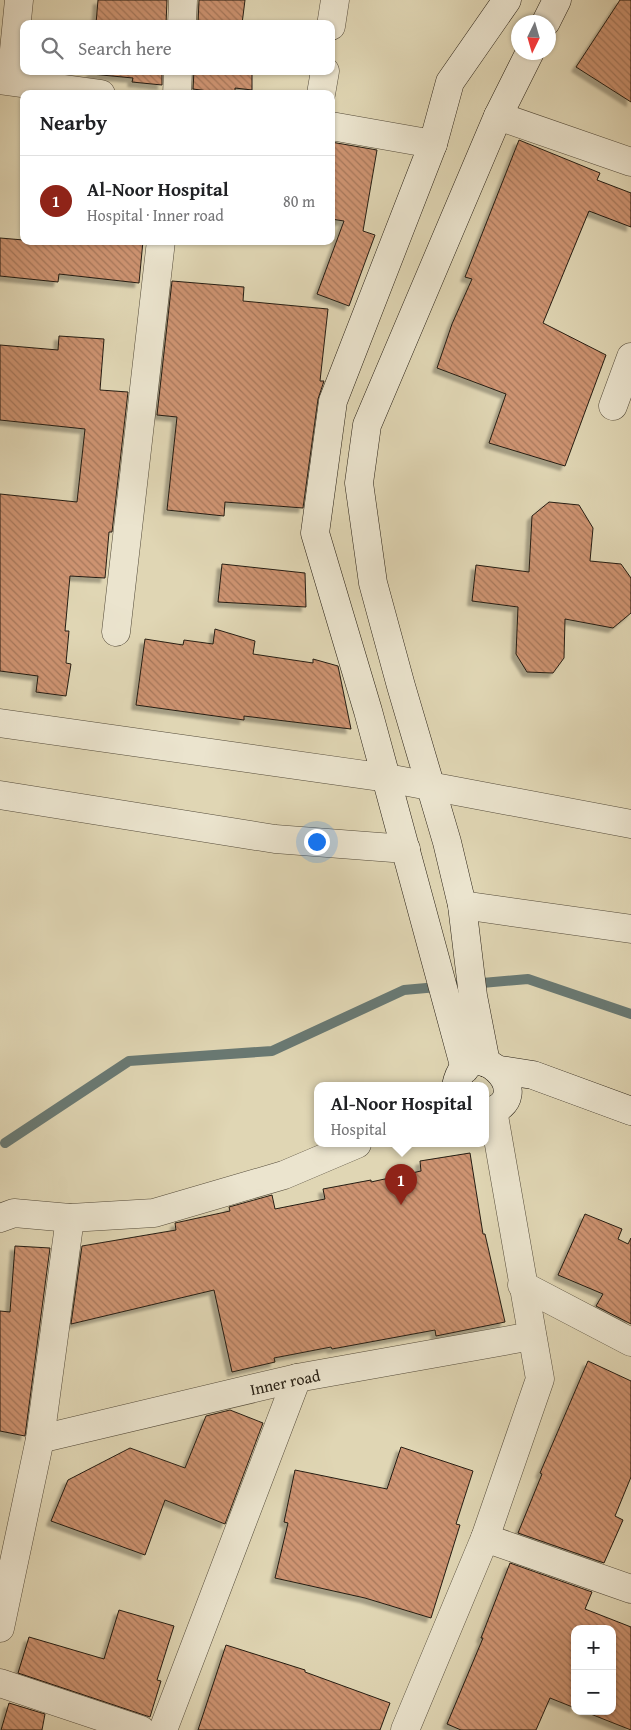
<!DOCTYPE html>
<meta charset="utf-8">
<style>
body{margin:0;font-family:"Gentium Book Plus",serif;background:#f6f6f6;color:#202124}
.controls{position:absolute;right:15px;bottom:15px;display:grid;overflow:hidden;border-radius:10px;box-shadow:0 1px 4px #0004}
.controls button{width:45px;height:45px;display:grid;place-items:center;padding:0;border:0;border-bottom:1px solid #e0e0e0;background:#fff;color:#202124;font:25px sans-serif}
.compass{position:absolute;left:511px;top:15px;width:45px;height:45px;border-radius:50%;background:#fff;box-shadow:0 1px 4px #0004;rotate:185deg}
.you{position:absolute;left:316px;top:841px;width:18px;height:18px;margin:-12px;border:4px solid #fff;border-radius:50%;background:#1a73e8;box-shadow:0 0 0 8px #1a73e833}
.badge{display:grid;place-items:center;width:32px;height:32px;border-radius:50%;background:#8f2418;color:#fff;font-size:16px;font-weight:700}
.pin{position:absolute;translate:-50% -41px;filter:drop-shadow(0 1px 2px #0008)}
.pin::after{content:'';position:absolute;top:26px;width:18px;height:15px;background:inherit;clip-path:polygon(0 0,100% 0,50% 100%)}
.popup{position:absolute;left:314px;top:1082px;width:175px;height:65px;box-sizing:border-box;display:grid;place-content:center;border-radius:10px;background:#fff;filter:drop-shadow(0 1px 4px #0005);font-size:16px;white-space:nowrap;color:#757577}
.popup b{font-size:19px;color:#202124}
.popup::after{content:'';position:absolute;left:50%;top:100%;margin-left:-10px;border:10px solid transparent;border-top-color:#fff}
.list{margin:0;padding:0;list-style:none}
h2{display:flex;justify-content:space-between;align-items:center;height:65px;margin:0;padding:0 20px;font-size:21px}
h2 small{font-size:16px;font-weight:400;color:#757577}
.list li{display:grid;grid-template-columns:32px 1fr auto;gap:15px;align-items:center;box-sizing:border-box;height:90px;padding:0 20px;border-top:1px solid #e0e0e0}
.list b{display:block;font-size:19px;white-space:nowrap}
.list p{margin:0;font-size:16px;white-space:nowrap;color:#757577}
.list em{font-size:16px;font-style:normal;color:#757577}
.icon{flex:none;width:28px;height:28px;fill:none;stroke:currentColor;stroke-width:2;stroke-linecap:round;stroke-linejoin:round}
.map{position:relative;flex:none;width:631px;height:1730px;overflow:hidden}
.search{position:absolute;background:#fff;box-shadow:0 1px 4px #0004;left:20px;top:20px;width:315px;height:55px;display:flex;align-items:center;gap:12px;box-sizing:border-box;padding:0 18px;border-radius:10px;color:#757577;font-size:19px}
.panel{position:absolute;background:#fff;box-shadow:0 1px 4px #0004;left:20px;top:90px;width:315px;height:155px;border-radius:10px}
.map>svg:first-child{display:block}
</style>
<div class="map">
<svg width="631" height="1730" viewBox="0 0 631 1730">
<defs>
<pattern id="building-back-hatch" width="6" height="6" patternUnits="userSpaceOnUse" patternTransform="scale(1.25)"><rect width="6" height="6" fill="#cd9371"/><path d="M-1 5l2 2M0 0l6 6M5-1l2 2" fill="none" stroke="#a6775b"/></pattern>
<filter id="shadow"><feDropShadow dx="-4.5" dy="4.5" stdDeviation="1" flood-color="#0004"/></filter>
</defs>
<rect width="100%" height="100%" fill="#e0d6b4"/>
<filter id="stains"><feTurbulence type="fractalNoise" baseFrequency=".004" numOctaves="4"/><feColorMatrix values="0 0 0 0 .2 0 0 0 0 .09 0 0 0 0 .02 0 0 0 .5 -.17"/></filter>
<radialGradient id="worn" r=".72"><stop offset=".6" stop-color="#630" stop-opacity="0"/><stop offset="1" stop-color="#630" stop-opacity=".3"/></radialGradient>
<g fill="none" stroke-linecap="round" stroke-linejoin="round">
<!-- stream -->
<polyline stroke="#697973" stroke-width="10" points="5,1143 129,1061 272,1051 404,990 528,979 631,1014"/>
</g>
<!-- building -->
<g fill="url(#building-back-hatch)" stroke="#251d12" filter="url(#shadow)">
<polygon points="98,0 167,0 166,24 96,24"/>
<polygon points="199,0 245,0 242,24 198,24"/>
<polygon points="620,0 631,0 631,102 576,67"/>
<polygon points="92,71 162,71 162,85 132,82 133,78 91,74"/>
<polygon points="194,71 252,71 252,90 235,88 235,94 231,94 193,89"/>
<polygon points="519,140 600,173 597,180 631,193 631,227 589,211 543,323 606,355 565,466 489,443 506,394 437,368 452,324 472,279 465,277"/>
<polygon points="331,142 377,150 363,231 375,235 349,306 317,294 344,221 331,219"/>
<polygon points="0,238 71,244 72,241 143,241 139,283 59,274 58,282 0,276"/>
<polygon points="172,281 244,287 243,301 328,309 320,381 324,381 318,399 303,508 225,502 224,516 167,510 177,417 157,415"/>
<polygon points="59,336 104,339 100,390 128,392 112,532 109,532 105,578 70,576 65,631 69,631 66,663 71,664 66,696 36,692 38,676 0,671 0,494 77,502 85,429 0,420 0,345 58,350"/>
<polygon points="549,502 579,505 593,528 590,561 621,564 631,578 631,613 613,628 565,619 564,658 553,673 527,672 516,654 518,607 472,601 476,565 529,572 532,516"/>
<polygon points="222,564 305,573 306,607 218,602"/>
<polygon points="215,629 255,641 253,654 313,663 313,659 338,666 351,729 244,716 244,720 136,705 145,639 183,645 184,640 213,644"/>
<polygon points="470,1153 483,1234 485,1234 505,1322 436,1336 435,1330 332,1349 331,1347 274,1358 275,1362 232,1372 214,1290 71,1324 82,1246 176,1230 175,1223 230,1211 229,1207 272,1195 275,1209 325,1199 323,1189 371,1180 371,1182 421,1171 420,1161"/>
<polygon points="585,1214 622,1229 618,1239 628,1244 631,1238 631,1324 596,1306 603,1294 558,1275"/>
<polygon points="15,1246 50,1248 25,1436 0,1431 0,1311 10,1312"/>
<polygon points="588,1361 631,1381 631,1477 615,1516 623,1520 604,1563 518,1533 542,1474 540,1473"/>
<polygon points="230,1410 263,1423 225,1524 165,1500 145,1555 51,1521 68,1480 130,1448 185,1468 206,1416"/>
<polygon points="401,1447 473,1471 456,1524 460,1525 431,1618 365,1598 275,1578 288,1523 284,1522 295,1470 387,1489"/>
<polygon points="510,1563 592,1592 585,1609 631,1627 631,1730 583,1711 612,1711 612,1629 575,1629 575,1708 550,1698 536,1730 461,1730 447,1724 483,1638 481,1638"/>
<polygon points="119,1610 174,1626 157,1680 161,1681 150,1717 18,1673 29,1637 104,1659"/>
<polygon points="226,1645 305,1670 305,1672 390,1703 380,1730 198,1730"/>
<polygon points="9,1703 45,1714 42,1730 1,1730"/>
</g>
<g fill="none" stroke-linecap="round" stroke-linejoin="round">
<!-- street casing -->
<g stroke="#544b3a" stroke-width="29">
<g id="street">
<polyline points="182,24 183,0"/>
<polyline points="331,26 335,0"/>
<polyline points="0,80 101,94"/>
<polyline points="11,80 19,0"/>
<polyline points="177,94 178,71"/>
<polyline points="321,94 325,71"/>
<polyline points="498,116 631,162"/>
<polyline points="331,126 433,144"/>
<polyline points="613,406 631,357"/>
<polyline points="116,632 161,241"/>
<polyline points="0,723 387,778 631,824"/>
<polyline points="0,795 275,839 406,849"/>
<polyline points="462,905 631,929"/>
<polyline points="0,1218 14,1213 70,1218 154,1213 284,1175 357,1144"/>
<polyline points="522,1285 631,1342"/>
<polyline points="40,1439 297,1378 532,1336"/>
<polyline points="485,1538 631,1589"/>
<polyline points="0,1628 40,1439 70,1218"/>
<polyline points="0,1683 141,1730"/>
<polyline points="163,1730 297,1378"/>
<polyline points="405,1730 485,1538 540,1379 493,1110"/>
</g>
</g>
<!-- secondary casing -->
<g stroke="#251d12" stroke-width="29">
<g id="secondary">
<polyline points="546,22 557,0"/>
<polyline points="486,1063 473,996 462,905 447,842 401,686 373,583 359,483 367,425 498,116 530,52"/>
<polyline points="465,1069 368,711 315,533 333,401 433,144 450,82 507,0"/>
<polyline points="500,1070 533,1075 631,1111"/>
<path d="M456 1086C469 1023 545 1099 485 1113"/>
</g>
</g>
<!-- street -->
<use href="#street" stroke="#ebe4ce" stroke-width="28"/>
<!-- secondary -->
<use href="#secondary" stroke="#ebe4ce" stroke-width="28"/>
</g>
<g text-anchor="middle" dominant-baseline="central" stroke-width="4" stroke-linejoin="round" paint-order="stroke">
<!-- street labels -->
<g font-size="16" fill="#251d12" stroke="#ebe4ce">
<text transform="translate(285 1382) rotate(-12)">Inner road</text>
</g>
</g>
<rect width="100%" height="100%" filter="url(#stains)"/>
<rect width="100%" height="100%" fill="url(#worn)"/>
</svg>
<div class="controls">
<button>+</button>
<button>−</button>
</div>
<svg class="compass" viewBox="-18 -18 36 36"><path d="M0-13l5 13h-10z" fill="#e53935"/><path d="M0 13l5-13h-10z" fill="#757577"/></svg>
<div class="you"></div>
<div class="pin badge" style="left:401px;top:1205px">1</div>
<div class="popup"><b>Al-Noor Hospital</b>Hospital</div>
<div class="search"><svg class="icon" aria-label="search" viewBox="0 0 24 24"><circle cx="10" cy="10" r="6"/><path d="M15 15l6 6"/></svg>Search here</div>
<section class="panel">
<h2>Nearby<small></small></h2>
<ul class="list">
<li><span class="badge">1</span><div><b>Al-Noor Hospital</b><p>Hospital · Inner road</p></div><em>80 m</em></li>
</ul>
</section>
</div>
